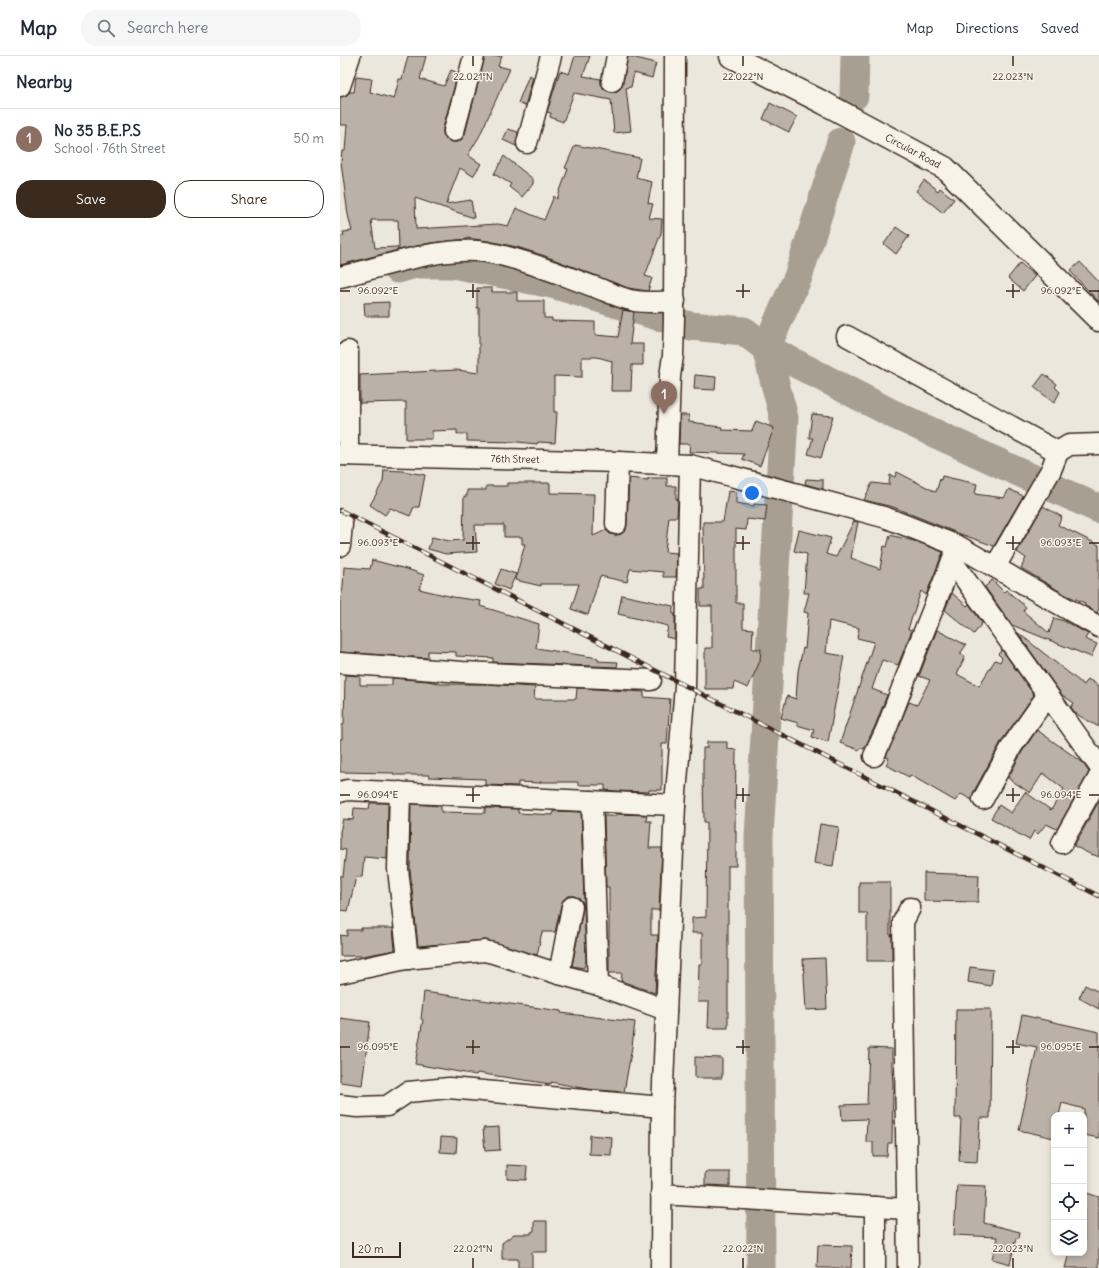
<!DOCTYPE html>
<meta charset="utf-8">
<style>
body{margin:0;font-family:Delius,sans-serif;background:#f6f6f7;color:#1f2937}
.controls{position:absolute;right:12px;bottom:12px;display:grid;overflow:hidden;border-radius:8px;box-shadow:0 2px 6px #0003}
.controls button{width:36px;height:36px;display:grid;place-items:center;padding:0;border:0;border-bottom:1px solid #e0e1e3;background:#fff;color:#1f2937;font:20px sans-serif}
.scale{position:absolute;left:12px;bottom:10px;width:49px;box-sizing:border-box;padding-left:4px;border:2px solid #3b2a1e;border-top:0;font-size:11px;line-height:14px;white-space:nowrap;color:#3b2a1e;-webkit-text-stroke:3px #f7f3e8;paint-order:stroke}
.you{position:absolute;left:412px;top:437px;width:14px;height:14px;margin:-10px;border:3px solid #fff;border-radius:50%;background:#1a73e8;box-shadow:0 0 0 6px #1a73e833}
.badge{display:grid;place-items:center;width:26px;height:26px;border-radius:50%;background:#3b2a1e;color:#fff;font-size:13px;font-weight:700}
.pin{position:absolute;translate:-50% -33px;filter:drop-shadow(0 1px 2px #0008)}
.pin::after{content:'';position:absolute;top:21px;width:14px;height:12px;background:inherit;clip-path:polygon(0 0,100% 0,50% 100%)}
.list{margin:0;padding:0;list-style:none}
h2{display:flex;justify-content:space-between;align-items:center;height:52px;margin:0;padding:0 16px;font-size:17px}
h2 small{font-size:13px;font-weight:400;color:#747a83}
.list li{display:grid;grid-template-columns:26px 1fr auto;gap:12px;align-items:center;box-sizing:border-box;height:60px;padding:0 16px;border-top:1px solid #e0e1e3}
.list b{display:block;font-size:15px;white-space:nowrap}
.list p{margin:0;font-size:13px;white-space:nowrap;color:#747a83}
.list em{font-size:13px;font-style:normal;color:#747a83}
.actions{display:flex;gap:8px;padding:12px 16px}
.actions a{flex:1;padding:9px 0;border:1px solid #3b2a1e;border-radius:16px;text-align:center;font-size:14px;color:#3b2a1e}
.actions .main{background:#3b2a1e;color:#fff}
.icon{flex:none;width:22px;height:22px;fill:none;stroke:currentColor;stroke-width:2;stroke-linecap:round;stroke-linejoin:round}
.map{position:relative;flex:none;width:759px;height:1212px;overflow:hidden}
header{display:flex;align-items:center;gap:24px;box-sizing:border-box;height:56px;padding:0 20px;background:#fff;border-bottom:1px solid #e0e1e3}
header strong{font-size:19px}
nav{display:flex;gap:22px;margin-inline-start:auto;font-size:14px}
.search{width:280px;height:36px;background:#f6f6f7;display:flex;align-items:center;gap:10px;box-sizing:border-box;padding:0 14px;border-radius:16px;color:#747a83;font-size:15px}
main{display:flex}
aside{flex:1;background:#fff}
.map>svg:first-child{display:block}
</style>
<header>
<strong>Map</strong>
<div class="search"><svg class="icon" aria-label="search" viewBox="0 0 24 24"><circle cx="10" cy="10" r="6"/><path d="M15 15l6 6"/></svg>Search here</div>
<nav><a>Map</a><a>Directions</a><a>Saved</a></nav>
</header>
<main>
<aside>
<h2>Nearby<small></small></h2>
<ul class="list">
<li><span class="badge" style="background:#8d6e63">1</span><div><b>No 35 B.E.P.S</b><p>School · 76th Street</p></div><em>50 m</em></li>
</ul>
<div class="actions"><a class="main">Save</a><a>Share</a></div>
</aside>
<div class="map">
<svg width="759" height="1212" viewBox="0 0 759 1212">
<rect width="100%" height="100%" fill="#ece7dc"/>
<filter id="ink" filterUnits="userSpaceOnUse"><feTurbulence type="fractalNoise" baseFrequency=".025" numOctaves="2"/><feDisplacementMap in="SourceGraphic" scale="8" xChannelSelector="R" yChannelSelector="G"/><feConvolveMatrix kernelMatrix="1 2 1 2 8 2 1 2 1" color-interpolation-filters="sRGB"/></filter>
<g filter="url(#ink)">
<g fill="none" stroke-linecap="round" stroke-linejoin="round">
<!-- river -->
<g stroke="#a89f93" stroke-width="29">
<polyline points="514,40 515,0"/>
<polyline points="501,86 458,221 426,292 553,358 759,453"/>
<polyline points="57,213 76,208 113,208 212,228 350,270 404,275 426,292 444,362 419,780 421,1212"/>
</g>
</g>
<!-- building -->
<g fill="#bab2a7" stroke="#3b2a1e">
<polygon points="68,0 86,0 80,23 104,30 111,14 118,17 103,72 103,78 106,83 111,86 117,86 122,83 125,78 145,0 162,0 158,10 170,13 139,81 128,99 141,108 133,120 120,112 106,148 131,144 134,162 75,142 76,173 158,168 168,170 176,152 204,164 214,140 217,143 228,113 225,112 235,89 300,102 296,122 312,126 308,147 313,148 309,162 322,163 321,177 305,220 312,222 308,235 288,232 205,200 177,191 148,185 127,182 127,183 90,187 59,194 58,164 31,164 35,192 57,191 58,194 0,209 0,180 4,180 3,176 12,175 8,159 1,106 2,95 5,95 7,69 0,69 0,41 7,39 10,36 14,36 16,21 32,23 30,36 54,43 59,23 62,23"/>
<polygon points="235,0 250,0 243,20 261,23 261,28 264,33 270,36 276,36 281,32 283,27 288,0 316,7 312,22 294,17 291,31 286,32 291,75 274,77 271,44 234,37 223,66 210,61 211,57 207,56 220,15 229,18"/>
<polygon points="189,19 193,21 185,50 178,47"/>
<polygon points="430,47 457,61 449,76 423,63"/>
<polygon points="168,73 178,76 176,90 163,84"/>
<polygon points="164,100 193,123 193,128 182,141 169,131 171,128 154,118"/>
<polygon points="584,124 598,135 600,132 614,143 603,157 576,135"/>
<polygon points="556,171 569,180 556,198 544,188"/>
<polygon points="740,206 759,226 759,246 730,215"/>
<polygon points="680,207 695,220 683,235 668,222"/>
<polygon points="137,232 152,232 152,236 177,236 177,245 204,245 204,262 212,262 212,265 255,266 255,279 278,281 283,254 294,256 290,288 303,288 303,309 292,309 291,335 271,335 272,305 257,301 242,301 242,321 214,320 214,356 217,356 215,387 198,386 197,388 178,386 127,385 127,378 117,378 117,374 92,375 92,383 66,383 66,346 20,347 20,319 116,314 139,317 139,252 137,252"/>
<polygon points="49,246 49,260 25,260 24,247"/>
<polygon points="704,318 717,328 715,331 720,336 714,347 694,331"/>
<polygon points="355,319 376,321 375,334 354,333"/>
<polygon points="472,358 493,360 481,402 468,398 473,382 469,382"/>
<polygon points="340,359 349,359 349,366 365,368 365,369 382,371 381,374 412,375 416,365 434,372 420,410 402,403 404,398 349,396 350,388 339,388"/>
<polygon points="44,414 63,415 85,419 79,451 74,451 70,460 50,452 45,459 30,449 43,426"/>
<polygon points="557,416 596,436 600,423 601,424 602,420 637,428 635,438 664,442 669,433 683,440 654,490 615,476 553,451 524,444 532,427 549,429 550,419 555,421"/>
<polygon points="289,422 308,424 308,422 327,422 327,430 336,430 336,443 338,443 337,461 329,461 325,496 337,497 336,521 323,521 323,516 290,513 287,526 260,520 248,559 231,553 239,528 201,528 201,530 175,524 185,488 182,488 182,481 164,481 164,469 135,469 137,496 106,498 88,493 92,481 109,485 123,484 124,440 127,440 127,434 146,434 146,430 167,430 167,427 210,427 210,437 254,438 253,480 266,474 270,478 275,479 281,478 286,474 287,468"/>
<polygon points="466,423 483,424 483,433 465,428"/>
<polygon points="388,435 396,436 396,447 414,450 414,448 427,449 425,465 407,463 406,474 396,473 396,547 403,547 403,572 413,573 412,593 421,593 420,605 408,632 394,626 393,633 365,633 365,592 372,592 372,550 360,550 360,533 364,533 363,466 383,466"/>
<polygon points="703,450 722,461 718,469 759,489 759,553 757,557 744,549 745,547 726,539 681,512 686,502 677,496"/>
<polygon points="514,465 518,466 511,502 540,513 544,490 547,491 550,479 578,486 603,496 586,539 581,535 568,573 572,574 558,609 542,604 532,633 547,639 535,670 524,693 520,692 519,694 500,687 534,586 517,582 519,572 489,565 486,597 504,600 488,686 472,681 474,674 457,669 458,667 441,662 447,640 456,643 458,615 463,592 465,593 468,557 464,556 469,537 464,537 467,498 454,495 459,474 491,482 486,498 496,501"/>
<polygon points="32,504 70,514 84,519 79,533 113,541 141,545 140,550 199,568 196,592 258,602 258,605 278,606 277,611 153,606 153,602 116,600 116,596 88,595 88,602 0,596 0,547 3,531 4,511 30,513"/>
<polygon points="161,513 176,518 169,534 155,528"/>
<polygon points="652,524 664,536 666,534 686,551 683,555 709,577 714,562 724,565 748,578 745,583 757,588 751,601 672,569 645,531"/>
<polygon points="612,537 627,550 629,548 642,567 634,578 605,554"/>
<polygon points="282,539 333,550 333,558 335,558 335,583 326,581 328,570 278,558"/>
<polygon points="597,574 626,589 620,598 625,600 617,618 639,630 655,604 660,606 662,602 658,598 662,594 694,639 662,684 633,737 632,744 621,738 615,745 570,719 569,721 546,709 549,702 546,701 569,646 577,649 590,624 579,620"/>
<polygon points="677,576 744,629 748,623 759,630 759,671 736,658 731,651 734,647 722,639"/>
<polygon points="5,619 20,620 20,629 52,629 52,622 87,625 99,627 99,628 144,628 195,631 194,643 236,643 237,632 304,636 304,641 330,643 327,688 322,688 322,734 309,734 309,736 276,735 265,734 265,729 238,729 238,726 200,726 200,727 178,726 178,730 145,729 145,723 89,721 89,719 54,719 54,717 0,716 0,683 2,683 2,669 4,669"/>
<polygon points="697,674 742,706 749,716 717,773 706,768 698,778 694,775 689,784 651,762 659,749 671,757 685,736 711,754 724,733 703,717 690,737 668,722 682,696"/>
<polygon points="367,686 387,686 387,693 396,694 395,775 396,775 396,810 388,810 388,972 368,972 369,946 358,946 359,908 362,908 362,877 352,877 352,862 366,861 367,766 364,766 363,721 363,692 367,692"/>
<polygon points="759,745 759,801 752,798 752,799 734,790"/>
<polygon points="30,747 48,747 47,803 24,801 22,821 16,821 8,855 0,854 1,838 0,838 0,820 3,820 6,794 0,793 0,776 3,763 13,764 14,752 29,753"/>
<polygon points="71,748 101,750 101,756 145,757 145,752 178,753 178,757 213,759 213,755 241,756 246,905 244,912 232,910 243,853 243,847 240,843 234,840 228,840 223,844 221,849 215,876 202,876 197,899 146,884 78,890 70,813"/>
<polygon points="276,758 307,759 306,765 311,765 309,792 322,792 319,854 311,854 311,879 318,879 315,937 281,925 282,917 269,917 269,831 266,831 264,760 276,760"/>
<polygon points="480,768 499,771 493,810 474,807"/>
<polygon points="584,817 639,819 638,846 584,845"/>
<polygon points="519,826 550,826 550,879 552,879 552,905 527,905 527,857 519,857"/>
<polygon points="21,872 53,872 55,894 23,900 0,900 0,879 7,880 7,874 21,874"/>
<polygon points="485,902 487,953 466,954 463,903"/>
<polygon points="630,911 653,914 651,930 628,926"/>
<polygon points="745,929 759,936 759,953 739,942"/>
<polygon points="84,936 221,955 221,957 295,966 292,991 284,1036 247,1033 211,1026 211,1028 137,1017 136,1019 75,1008 83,964 81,963"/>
<polygon points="616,953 651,953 650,1062 640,1062 637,1106 619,1105 621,1062 615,1062"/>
<polygon points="682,959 759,976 759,1082 744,1079 744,1053 722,1047 719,1059 714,1059 714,1082 679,1074 697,991 676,987"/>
<polygon points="0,962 30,966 22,1029 0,1026"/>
<polygon points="529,992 552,993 552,1013 553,1029 552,1087 548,1087 547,1100 533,1100 533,1086 526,1086 527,1063 502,1064 501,1049 527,1048"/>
<polygon points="355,1001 382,1002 382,1022 355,1022"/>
<polygon points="159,1071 160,1094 145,1095 143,1072"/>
<polygon points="250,1079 272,1081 271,1099 249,1098"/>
<polygon points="101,1081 117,1082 116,1097 100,1096"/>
<polygon points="167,1109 187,1110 186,1124 167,1123"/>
<polygon points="365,1116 390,1116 390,1130 365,1129"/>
<polygon points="617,1129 646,1130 644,1167 680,1176 679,1182 676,1182 670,1208 652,1203 657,1181 614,1179"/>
<polygon points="744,1136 759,1141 759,1212 725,1212 729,1197 744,1197"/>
<polygon points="194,1165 207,1165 207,1196 192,1196 192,1212 178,1212 178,1203 162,1203 162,1187 174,1178 191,1178 191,1176 194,1175"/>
<polygon points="478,1189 512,1190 511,1212 477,1212"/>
</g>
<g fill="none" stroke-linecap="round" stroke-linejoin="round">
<!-- minor casing -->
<g stroke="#3b2a1e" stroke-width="23">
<g id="minor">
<polyline points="272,25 277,0"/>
<polyline points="0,30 10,0"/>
<polyline points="114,75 134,0"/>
<polyline points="187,87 211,0"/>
<path d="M0 221C42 211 103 189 146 196 184 203 219 218 255 231 268 236 282 243 295 245 308 247 322 246 335 245"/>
<polyline points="507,280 718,396"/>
<polyline points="8,295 8,399"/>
<polyline points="0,399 278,406 350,409 547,462 618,490 759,571"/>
<polyline points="327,407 330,320 333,300 334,262 335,0"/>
<polyline points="0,467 2,468 0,490"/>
<polyline points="276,468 278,406"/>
<polyline points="612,505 759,710"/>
<polyline points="655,511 711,414 718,396 729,389 759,388"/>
<polyline points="0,607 122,616 311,624"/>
<polyline points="534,700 546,674 573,603 616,495"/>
<polyline points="0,736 7,734 335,749"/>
<polyline points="60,736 58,813 68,903"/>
<polyline points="643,743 672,690 707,640"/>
<polyline points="252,745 258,929"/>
<polyline points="722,787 759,721"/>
<polyline points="0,917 66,903 144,895 153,897 219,918 258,929 326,954"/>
<polyline points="219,918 232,851"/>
<polyline points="0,1049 17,1051 47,1050 68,1036 109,1032 322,1051"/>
<polyline points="321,1138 567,1153"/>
<polyline points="535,1151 535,1212"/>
<polyline points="321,1212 322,1051 335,749 345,630 350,409"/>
<polyline points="568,1212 563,866 570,852"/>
</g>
</g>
<!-- major casing -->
<g stroke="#3b2a1e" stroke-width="25">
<polyline id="major" points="391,0 484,47 605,112 759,264"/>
</g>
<!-- minor -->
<use href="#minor" stroke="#f7f3e8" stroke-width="20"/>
<!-- major -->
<use href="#major" stroke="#f7f3e8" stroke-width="22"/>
<!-- rail casing -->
<g stroke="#3b2a1e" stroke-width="4.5">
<polyline id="rail" points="0,454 759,840"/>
</g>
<!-- rail -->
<use href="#rail" stroke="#f7f3e8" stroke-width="3" stroke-dasharray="9" stroke-linecap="butt"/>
</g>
</g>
<!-- ticks -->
<path fill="none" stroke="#3b2a1e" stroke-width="1.5" d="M133 0V10M403 0V10M673 0V10M133 228V242M403 228V242M673 228V242M0 235H10M126 235H140M396 235H410M666 235H680M749 235H759M133 480V494M403 480V494M673 480V494M0 487H10M126 487H140M396 487H410M666 487H680M749 487H759M133 732V746M403 732V746M673 732V746M0 739H10M126 739H140M396 739H410M666 739H680M749 739H759M133 984V998M403 984V998M673 984V998M0 991H10M126 991H140M396 991H410M666 991H680M749 991H759M133 1202V1212M403 1202V1212M673 1202V1212"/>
<g text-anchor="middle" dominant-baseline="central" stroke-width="3" stroke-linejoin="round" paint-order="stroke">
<!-- street labels -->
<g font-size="10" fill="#3b2a1e" stroke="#f7f3e8">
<text transform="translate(573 95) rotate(28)">Circular Road</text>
<text transform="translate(175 403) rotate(1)">76th Street</text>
</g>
</g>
<g font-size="10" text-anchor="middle" fill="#3b2a1e" stroke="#f7f3e8" stroke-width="3" stroke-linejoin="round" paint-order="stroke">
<text x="133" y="24">22.021°N</text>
<text x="403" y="24">22.022°N</text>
<text x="673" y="24">22.023°N</text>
<text x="721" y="238">96.092°E</text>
<text x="38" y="238">96.092°E</text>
<text x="721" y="490">96.093°E</text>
<text x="38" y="490">96.093°E</text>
<text x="721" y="742">96.094°E</text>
<text x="38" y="742">96.094°E</text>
<text x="38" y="994">96.095°E</text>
<text x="721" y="994">96.095°E</text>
<text x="133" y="1196">22.021°N</text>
<text x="403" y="1196">22.022°N</text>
<text x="673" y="1196">22.023°N</text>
</g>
</svg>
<div class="controls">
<button>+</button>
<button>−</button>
<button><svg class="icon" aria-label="locate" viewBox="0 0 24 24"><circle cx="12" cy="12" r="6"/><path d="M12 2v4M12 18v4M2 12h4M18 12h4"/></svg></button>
<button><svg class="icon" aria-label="layers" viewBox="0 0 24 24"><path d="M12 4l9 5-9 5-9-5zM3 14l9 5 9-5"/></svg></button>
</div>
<div class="scale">20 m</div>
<div class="you"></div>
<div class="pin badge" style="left:324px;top:358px;background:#8d6e63">1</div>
</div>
</main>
